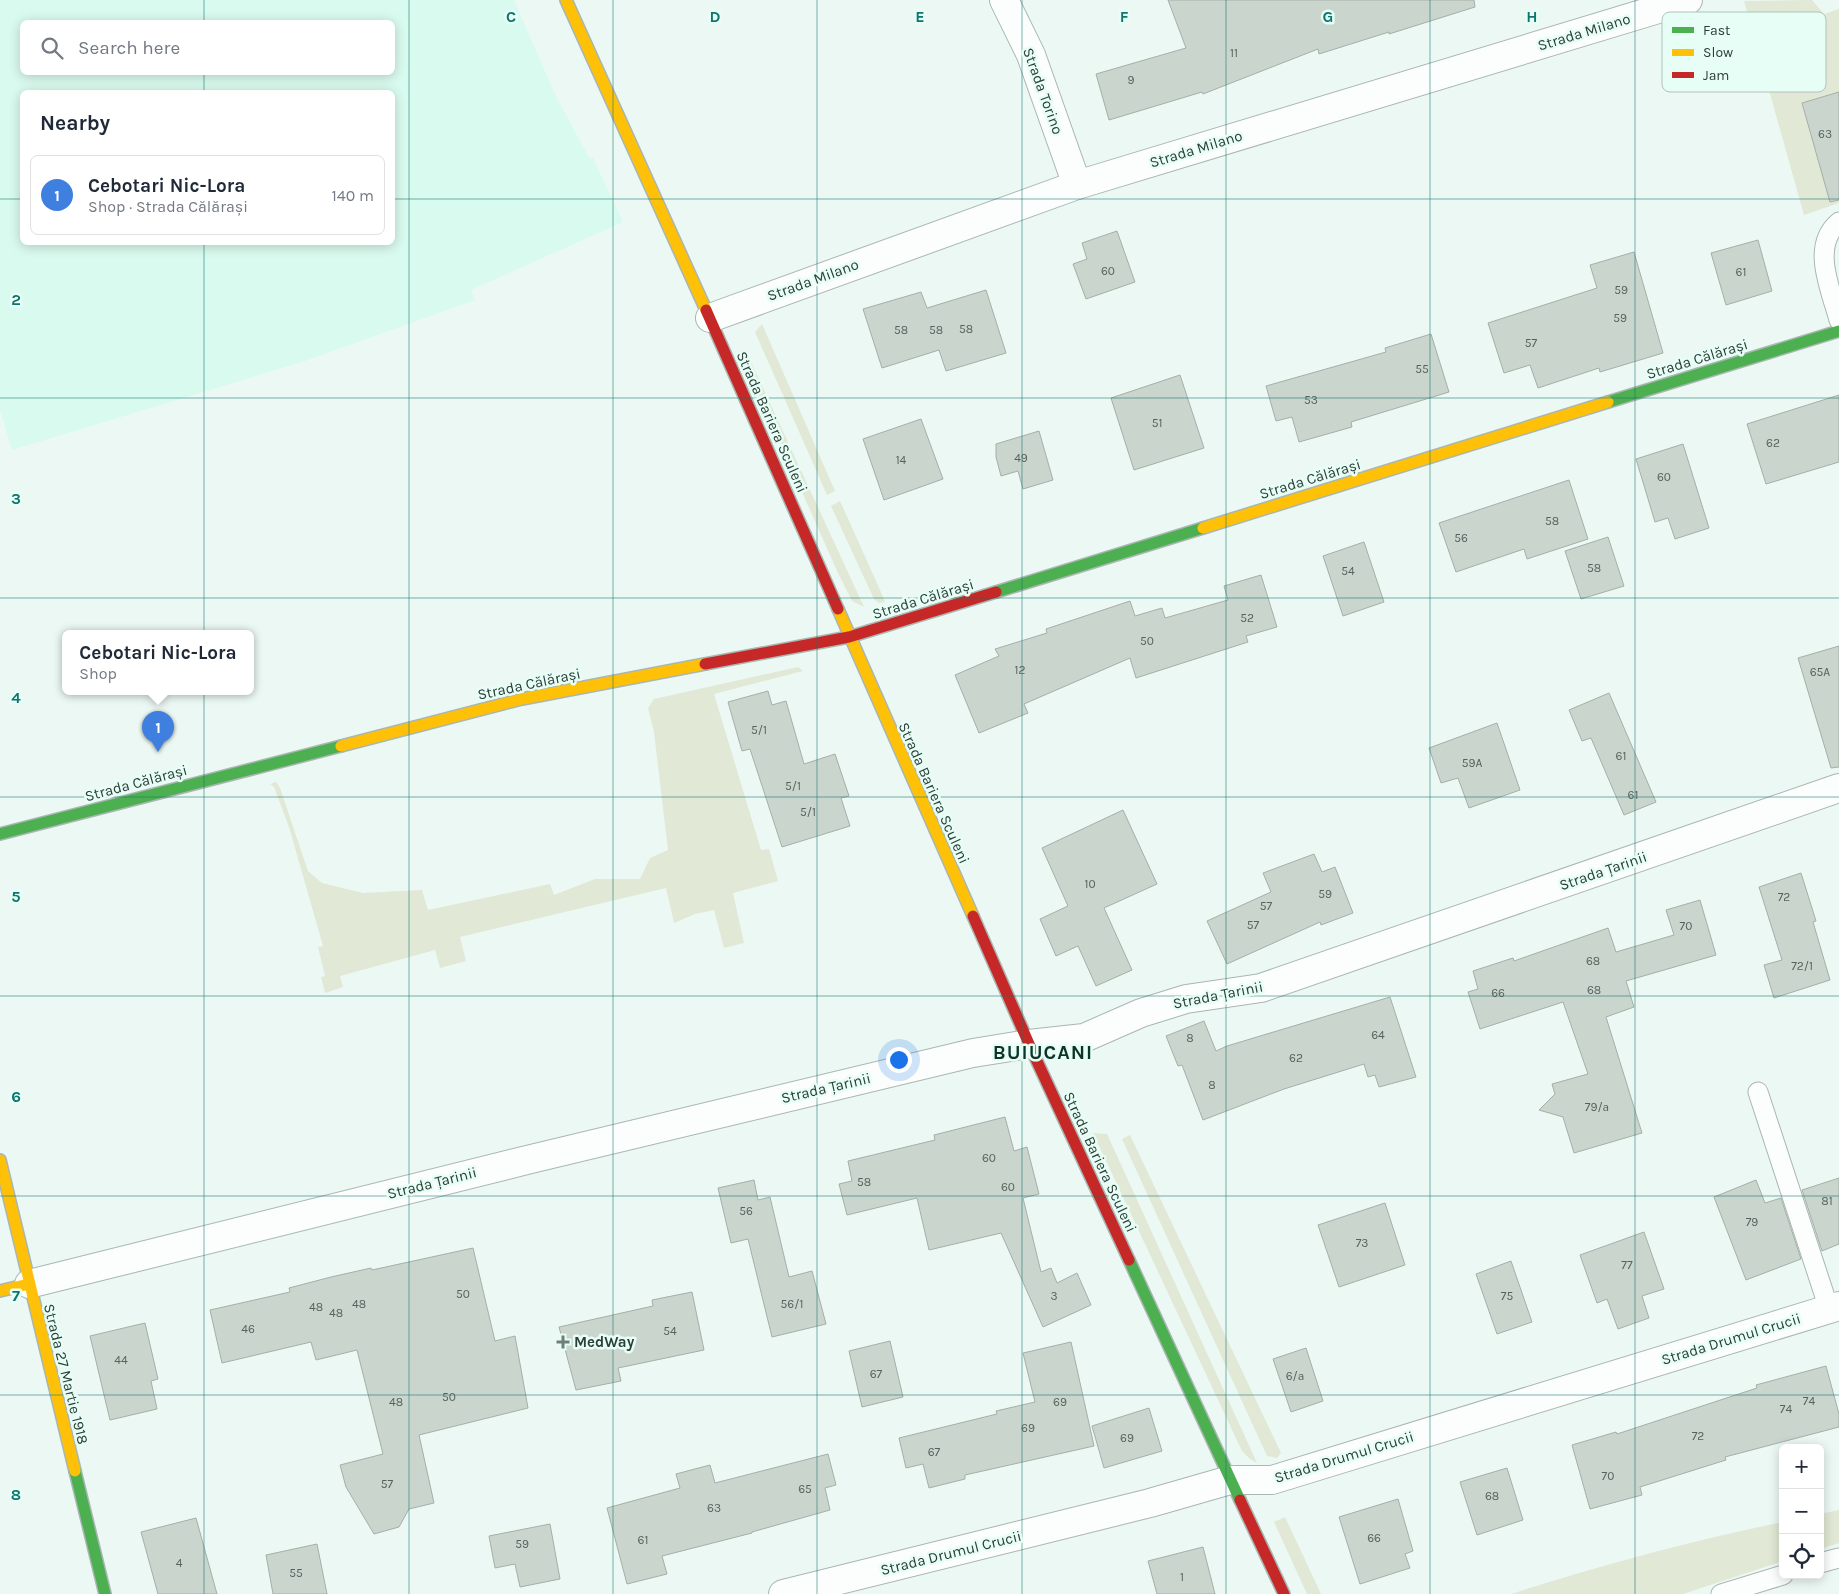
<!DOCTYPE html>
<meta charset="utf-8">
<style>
body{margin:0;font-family:Karla,sans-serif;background:#f6f6f7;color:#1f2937}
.controls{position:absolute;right:15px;bottom:15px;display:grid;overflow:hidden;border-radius:8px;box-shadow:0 2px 12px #0003}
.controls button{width:45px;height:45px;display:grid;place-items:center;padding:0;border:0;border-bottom:1px solid #e0e1e3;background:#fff;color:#1f2937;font:25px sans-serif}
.you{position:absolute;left:898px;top:1059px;width:18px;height:18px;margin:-12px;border:4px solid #fff;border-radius:50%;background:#1a73e8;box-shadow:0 0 0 8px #1a73e833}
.badge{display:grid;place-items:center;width:32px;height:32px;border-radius:50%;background:#1a73e8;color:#fff;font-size:16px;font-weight:700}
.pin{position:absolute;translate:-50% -41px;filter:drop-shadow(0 1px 2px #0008)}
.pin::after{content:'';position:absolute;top:26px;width:18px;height:15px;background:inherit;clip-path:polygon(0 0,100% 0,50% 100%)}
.popup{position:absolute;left:62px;top:630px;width:192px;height:65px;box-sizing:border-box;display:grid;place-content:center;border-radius:8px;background:#fff;filter:drop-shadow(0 1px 4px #0005);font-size:16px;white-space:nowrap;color:#747a83}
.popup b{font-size:19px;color:#1f2937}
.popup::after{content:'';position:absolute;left:50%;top:100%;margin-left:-10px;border:10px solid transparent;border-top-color:#fff}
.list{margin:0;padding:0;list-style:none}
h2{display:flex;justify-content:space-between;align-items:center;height:65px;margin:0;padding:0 20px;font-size:21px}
h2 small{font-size:16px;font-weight:400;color:#747a83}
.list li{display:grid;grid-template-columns:32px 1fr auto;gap:15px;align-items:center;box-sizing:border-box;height:80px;margin:0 10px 10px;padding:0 10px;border:1px solid #e0e1e3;border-radius:8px}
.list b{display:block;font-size:19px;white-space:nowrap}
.list p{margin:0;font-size:16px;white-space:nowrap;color:#747a83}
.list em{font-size:16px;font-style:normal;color:#747a83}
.icon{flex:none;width:28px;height:28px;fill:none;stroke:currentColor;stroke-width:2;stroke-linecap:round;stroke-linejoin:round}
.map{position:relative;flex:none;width:1839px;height:1594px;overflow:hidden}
.search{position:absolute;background:#fff;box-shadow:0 2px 12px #0003;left:20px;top:20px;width:375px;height:55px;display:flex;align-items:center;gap:12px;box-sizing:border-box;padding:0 18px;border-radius:8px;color:#747a83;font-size:19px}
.panel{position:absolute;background:#fff;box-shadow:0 2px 12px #0003;left:20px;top:90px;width:375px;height:155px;border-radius:8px}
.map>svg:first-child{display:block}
</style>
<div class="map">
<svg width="1839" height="1594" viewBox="0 0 1839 1594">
<rect width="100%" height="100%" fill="#ecf8f4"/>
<!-- built -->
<path fill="#d9faee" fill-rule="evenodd" d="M0 0H514L554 92 588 156 593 158 623 222 471 290 475 300 302 362 12 450 0 410ZM22 22H392V72H22ZM22 92H392V242H22Z"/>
<!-- green -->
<g fill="#e1e8d5">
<polygon points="1812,0 1824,14 1839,9 1839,92 1802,104 1821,168 1839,163 1839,203 1804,215 1744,1"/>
<polygon points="762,324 835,491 827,495 755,332"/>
<polygon points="745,349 864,607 852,601 838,573 746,366"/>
<polygon points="840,501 880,590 885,602 879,603 874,599 831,506"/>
<polygon points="798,667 803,671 714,694 761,850 769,849 778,881 733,893 744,943 724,948 714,910 695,914 674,923 666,888 460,937 466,961 440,968 435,950 340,976 343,987 325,993 321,977 325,976 318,947 323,946 289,827 274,787 270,784 276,782 280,788 308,871 322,883 363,893 422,890 428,910 550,884 554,895 595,879 640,879 650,858 668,850 654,732 648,708 654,699"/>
<polygon points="1093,1133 1107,1134 1257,1463 1250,1459 1242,1451"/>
<polygon points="1130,1135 1281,1453 1277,1458 1267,1456 1122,1139"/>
<polygon points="1839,1510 1839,1543 1820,1549 1820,1514"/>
<polygon points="1285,1517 1321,1594 1307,1594 1274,1522"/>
<path d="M1783 1522V1561L1683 1594H1511C1601 1565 1691 1541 1783 1522Z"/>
</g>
<!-- building -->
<g fill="#cad5cd" stroke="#a5afa8">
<polygon points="1168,0 1474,0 1475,7 1389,34 1389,32 1319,54 1318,49 1203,94 1202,92 1109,120 1096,74 1186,48"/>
<polygon points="1839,92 1839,200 1830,202 1802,103"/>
<polygon points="1117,231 1135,282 1086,299 1073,264 1087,259 1082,243"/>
<polygon points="1758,240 1772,291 1726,305 1711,253"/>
<polygon points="1634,252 1663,353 1600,372 1599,368 1538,388 1530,365 1504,373 1488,323 1597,288 1590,265"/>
<polygon points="986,290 1006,353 946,371 939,350 882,368 863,309 921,292 927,308"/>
<polygon points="1431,334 1449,392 1351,422 1352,427 1299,442 1292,417 1276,421 1266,386 1386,352 1385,348"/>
<polygon points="1180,375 1204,448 1134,470 1111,398"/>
<polygon points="1839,395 1839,462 1766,484 1747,424"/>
<polygon points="921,419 943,479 884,500 863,439"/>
<polygon points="1039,431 1053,480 1023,489 1018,471 1001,476 996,457 996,444"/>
<polygon points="1683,444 1709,528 1675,539 1668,518 1655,522 1636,459"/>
<polygon points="1569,480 1588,539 1527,559 1524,549 1456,572 1439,523"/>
<polygon points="1608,537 1624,586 1581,599 1565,551"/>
<polygon points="1364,542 1384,602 1343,616 1323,556"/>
<polygon points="1261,575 1277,627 1246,636 1248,642 1136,678 1130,658 1024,704 1028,713 979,733 955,675 999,656 995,649 1047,633 1046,629 1130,601 1135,616 1162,608 1165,618 1228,600 1224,586"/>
<polygon points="1839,646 1839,767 1831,768 1798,658"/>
<polygon points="768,691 772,705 786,701 804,764 835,754 849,796 841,798 850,826 782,847 750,749 742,751 728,702"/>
<polygon points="1609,693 1656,802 1624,815 1591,738 1582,741 1569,710"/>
<polygon points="1497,723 1520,790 1469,808 1458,778 1441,783 1429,748"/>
<polygon points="1123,810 1157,884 1104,908 1132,970 1096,986 1078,946 1056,956 1040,919 1068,906 1042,848"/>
<polygon points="1314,854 1322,872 1335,867 1353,913 1321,925 1320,922 1227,964 1207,921 1271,892 1263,873"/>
<polygon points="1801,873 1816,921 1813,922 1830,980 1774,998 1764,965 1782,960 1759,887"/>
<polygon points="1700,900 1716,955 1626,981 1634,1007 1606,1017 1642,1133 1574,1153 1563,1117 1539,1110 1555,1094 1552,1084 1588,1074 1563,1002 1480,1029 1468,992 1478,989 1473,971 1513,958 1514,961 1608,928 1616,952 1674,935 1666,910"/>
<polygon points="1390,997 1416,1077 1379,1087 1375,1075 1368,1077 1364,1064 1284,1089 1203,1120 1182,1065 1178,1066 1166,1036 1204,1021 1216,1051 1227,1046"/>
<polygon points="1005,1117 1014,1151 1027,1147 1039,1194 1023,1198 1041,1272 1051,1268 1057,1283 1077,1273 1091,1305 1043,1327 1001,1233 929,1250 917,1198 847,1215 839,1184 852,1181 848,1161 935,1140 934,1135"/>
<polygon points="1839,1178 1839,1244 1822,1251 1802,1190"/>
<polygon points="754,1180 758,1200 770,1197 789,1277 812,1271 826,1324 772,1337 748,1239 731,1243 718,1188"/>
<polygon points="1756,1180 1765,1203 1781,1198 1801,1259 1746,1280 1714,1197"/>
<polygon points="1385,1203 1405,1265 1339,1287 1318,1225"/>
<polygon points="1644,1232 1664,1289 1642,1296 1649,1318 1618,1329 1607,1299 1597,1303 1580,1255"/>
<polygon points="473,1248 495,1341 515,1336 528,1408 419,1435 434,1503 409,1509 399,1527 374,1534 346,1487 340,1465 383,1454 357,1350 316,1360 311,1342 222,1363 210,1310 290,1292 289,1288 331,1277 371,1268 372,1270"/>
<polygon points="1511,1261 1532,1322 1497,1334 1476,1274"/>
<polygon points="692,1292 704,1350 618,1368 621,1381 576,1390 559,1327 653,1306 652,1300"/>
<polygon points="145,1323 158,1379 151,1381 157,1409 110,1420 90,1336"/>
<polygon points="890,1341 903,1397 862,1407 849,1351"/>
<polygon points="1071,1342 1094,1446 965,1475 965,1479 929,1488 923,1464 906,1468 899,1438 997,1414 996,1411 1035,1402 1023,1353"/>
<polygon points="1306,1348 1323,1401 1291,1412 1273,1359"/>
<polygon points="1826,1366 1839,1414 1839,1427 1725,1457 1726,1460 1640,1487 1642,1495 1590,1509 1572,1445 1616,1432 1617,1434 1757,1388 1756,1385"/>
<polygon points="1149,1408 1162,1451 1104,1468 1092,1426"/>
<polygon points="828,1454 836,1485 825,1488 830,1510 752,1532 752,1533 662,1556 667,1574 627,1584 607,1508 680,1488 676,1474 710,1465 715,1483"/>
<polygon points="1507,1468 1523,1520 1477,1535 1460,1482"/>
<polygon points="1398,1499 1413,1551 1405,1554 1410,1568 1360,1584 1339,1517"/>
<polygon points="196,1518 217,1594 158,1594 141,1532"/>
<polygon points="550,1524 560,1579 520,1587 515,1564 495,1568 489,1536"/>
<polygon points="317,1544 327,1594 273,1594 266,1555"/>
<polygon points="1203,1547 1215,1594 1157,1594 1148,1561"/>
</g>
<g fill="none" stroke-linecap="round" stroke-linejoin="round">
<!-- lane casing -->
<g stroke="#a9b6b1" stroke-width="21">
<g id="lane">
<path d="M1839 222C1810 246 1831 290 1839 320"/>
<polyline points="1758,1092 1829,1309"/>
<polyline points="1820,1563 1839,1558"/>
<polyline points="1721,1594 1783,1575"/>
</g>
</g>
<!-- street casing -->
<g stroke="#a9b6b1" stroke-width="30">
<g id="street">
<polyline points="1004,0 1031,55 1077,185"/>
<polyline points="710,318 1077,185 1688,0"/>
<polyline points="29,1284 531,1159 973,1053 1029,1044 1084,1038 1141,1013 1186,999 1261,988 1839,788"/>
<polyline points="783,1594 1150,1503 1230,1480 1272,1480 1839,1306"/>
</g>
</g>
<!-- fast casing -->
<g stroke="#a9b6b1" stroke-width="14">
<g id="fast">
<polyline points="1608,402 1839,331"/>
<polyline points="996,592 1203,528"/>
<polyline points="0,834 341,746"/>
<polyline points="1129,1260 1240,1500"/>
<polyline points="75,1471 105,1594"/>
</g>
</g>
<!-- slow casing -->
<g stroke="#a9b6b1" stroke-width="14">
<g id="slow">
<polyline points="566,0 706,310"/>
<polyline points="1203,528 1608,402"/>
<polyline points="838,609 973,916"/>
<polyline points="341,746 522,699 705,664"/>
<polyline points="0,1160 75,1471"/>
<polyline points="0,1291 29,1284"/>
</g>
</g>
<!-- jam casing -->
<g stroke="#a9b6b1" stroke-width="14">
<g id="jam">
<polyline points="706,310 838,609"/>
<polyline points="705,664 849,637 996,592"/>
<polyline points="973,916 1029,1044 1129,1260"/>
<polyline points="1240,1500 1284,1594"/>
</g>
</g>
<!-- lane -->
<use href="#lane" stroke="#fcfefd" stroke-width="19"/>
<!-- street -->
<use href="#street" stroke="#fcfefd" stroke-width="28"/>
<!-- fast -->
<use href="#fast" stroke="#4caf50" stroke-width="11"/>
<!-- slow -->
<use href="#slow" stroke="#ffc107" stroke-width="11"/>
<!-- jam -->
<use href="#jam" stroke="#c62828" stroke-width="11"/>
</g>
<!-- grid -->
<path fill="none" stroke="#0f766e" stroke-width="1" stroke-opacity="0.55" d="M204 0V22M409 0V1594M613 0V1594M817 0V1594M1022 0V1594M1226 0V1594M1430 0V1594M1635 0V1594M204 72V92M0 199H22M392 199H1839M204 242V1594M0 398H1839M0 598H1839M0 797H1839M0 996H1839M0 1196H1839M0 1395H1839"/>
<!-- markers -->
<path fill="#707e79" stroke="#e6fef5" stroke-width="2" d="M560.5 1334.5h5v5h5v5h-5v5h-5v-5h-5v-5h5z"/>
<g text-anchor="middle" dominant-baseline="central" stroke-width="5" stroke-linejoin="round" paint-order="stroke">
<!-- number labels -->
<g font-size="12" fill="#54635c">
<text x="1234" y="53">11</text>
<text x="1131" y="80">9</text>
<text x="1825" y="134">63</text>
<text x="1108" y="271">60</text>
<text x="1741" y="272">61</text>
<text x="1621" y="290">59</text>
<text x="1620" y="318">59</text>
<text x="966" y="329">58</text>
<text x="901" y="330">58</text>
<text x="936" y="330">58</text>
<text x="1531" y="343">57</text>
<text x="1422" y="369">55</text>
<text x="1311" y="400">53</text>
<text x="1157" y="423">51</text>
<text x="1773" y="443">62</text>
<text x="1021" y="458">49</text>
<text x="901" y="460">14</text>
<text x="1664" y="477">60</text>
<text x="1552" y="521">58</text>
<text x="1461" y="538">56</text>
<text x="1594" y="568">58</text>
<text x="1348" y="571">54</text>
<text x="1247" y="618">52</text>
<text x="1147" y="641">50</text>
<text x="1020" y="670">12</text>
<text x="1820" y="672">65A</text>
<text x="759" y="730">5/1</text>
<text x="1621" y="756">61</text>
<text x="1472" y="763">59A</text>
<text x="793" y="786">5/1</text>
<text x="1633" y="795">61</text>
<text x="808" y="812">5/1</text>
<text x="1090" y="884">10</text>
<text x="1325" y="894">59</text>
<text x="1784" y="897">72</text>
<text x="1266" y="906">57</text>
<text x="1253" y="925">57</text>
<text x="1686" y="926">70</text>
<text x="1593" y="961">68</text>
<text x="1802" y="966">72/1</text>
<text x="1594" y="990">68</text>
<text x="1498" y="993">66</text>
<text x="1378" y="1035">64</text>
<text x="1190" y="1038">8</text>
<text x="1296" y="1058">62</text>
<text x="1212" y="1085">8</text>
<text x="1597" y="1107">79/a</text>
<text x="989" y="1158">60</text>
<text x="864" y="1182">58</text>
<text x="1008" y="1187">60</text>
<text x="1827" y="1201">81</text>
<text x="746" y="1211">56</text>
<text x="1752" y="1222">79</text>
<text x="1362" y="1243">73</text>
<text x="1627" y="1265">77</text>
<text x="463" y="1294">50</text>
<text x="1054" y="1296">3</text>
<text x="1507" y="1296">75</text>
<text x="359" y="1304">48</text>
<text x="792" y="1304">56/1</text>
<text x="316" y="1307">48</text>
<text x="336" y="1313">48</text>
<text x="248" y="1329">46</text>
<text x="670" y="1331">54</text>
<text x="121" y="1360">44</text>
<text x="876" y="1374">67</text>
<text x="1295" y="1376">6/a</text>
<text x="449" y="1397">50</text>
<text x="1809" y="1401">74</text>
<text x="396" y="1402">48</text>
<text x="1060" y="1402">69</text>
<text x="1786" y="1409">74</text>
<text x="1028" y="1428">69</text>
<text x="1698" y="1436">72</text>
<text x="1127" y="1438">69</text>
<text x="934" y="1452">67</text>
<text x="1608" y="1476">70</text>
<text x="387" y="1484">57</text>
<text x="805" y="1489">65</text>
<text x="1492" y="1496">68</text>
<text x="714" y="1508">63</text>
<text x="1374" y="1538">66</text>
<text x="643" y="1540">61</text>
<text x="522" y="1544">59</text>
<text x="179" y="1563">4</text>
<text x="296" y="1573">55</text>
<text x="1182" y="1577">1</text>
</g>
<!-- street labels -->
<g font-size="15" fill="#2d3d37" stroke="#e6fef5">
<text transform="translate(1584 32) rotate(-17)">Strada Milano</text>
<text transform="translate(1043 91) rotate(70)">Strada Torino</text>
<text transform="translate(1196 149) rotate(-17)">Strada Milano</text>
<text transform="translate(813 280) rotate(-20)">Strada Milano</text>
<text transform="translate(1697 359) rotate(-17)">Strada Călărași</text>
<text transform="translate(772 422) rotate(66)">Strada Bariera Sculeni</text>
<text transform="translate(1310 479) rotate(-17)">Strada Călărași</text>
<text transform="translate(923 599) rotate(-17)">Strada Călărași</text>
<text transform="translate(529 684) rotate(-12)">Strada Călărași</text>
<text transform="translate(136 783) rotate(-15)">Strada Călărași</text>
<text transform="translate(934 793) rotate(66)">Strada Bariera Sculeni</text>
<text transform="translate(1603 871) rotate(-19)">Strada Țarinii</text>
<text transform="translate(1218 995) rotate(-11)">Strada Țarinii</text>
<text transform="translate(826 1088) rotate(-13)">Strada Țarinii</text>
<text transform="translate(1100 1162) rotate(65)">Strada Bariera Sculeni</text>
<text transform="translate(432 1183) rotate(-14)">Strada Țarinii</text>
<text transform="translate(1731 1339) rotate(-17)">Strada Drumul Crucii</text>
<text transform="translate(66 1374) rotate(76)">Strada 27 Martie 1918</text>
<text transform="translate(1344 1457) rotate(-17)">Strada Drumul Crucii</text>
<text transform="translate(951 1553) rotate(-14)">Strada Drumul Crucii</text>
</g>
<!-- poi labels -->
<g font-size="15" font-weight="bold" fill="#2d3d37" stroke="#e6fef5" text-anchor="start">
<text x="574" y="1342">MedWay</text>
</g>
<!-- district labels -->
<g font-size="20" font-weight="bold" letter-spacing="1" fill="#0e3329" stroke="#e6fef5">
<text x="1043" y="1052">BUIUCANI</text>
</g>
</g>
<!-- legend -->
<rect x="1662" y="12" width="164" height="80" rx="8" fill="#e6fef5" stroke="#aec4bc" stroke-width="1"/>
<rect x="1672" y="27" width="22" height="6" fill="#4caf50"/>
<rect x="1672" y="49" width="22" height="7" fill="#ffc107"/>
<rect x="1672" y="72" width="22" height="6" fill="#c62828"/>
<g font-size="14" fill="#2d3d37">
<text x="1703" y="35">Fast</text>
<text x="1703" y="57">Slow</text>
<text x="1703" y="80">Jam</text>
</g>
<g font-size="16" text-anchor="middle" font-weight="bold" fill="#0f766e" stroke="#e6fef5" stroke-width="5" stroke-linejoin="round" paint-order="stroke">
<text x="511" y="22">C</text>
<text x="715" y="22">D</text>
<text x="920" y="22">E</text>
<text x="1124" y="22">F</text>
<text x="1328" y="22">G</text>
<text x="1532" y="22">H</text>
<text x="16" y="305">2</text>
<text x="16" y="504">3</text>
<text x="16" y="703">4</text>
<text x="16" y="902">5</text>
<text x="16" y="1102">6</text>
<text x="16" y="1301">7</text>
<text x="16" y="1500">8</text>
</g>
</svg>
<div class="controls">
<button>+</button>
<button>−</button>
<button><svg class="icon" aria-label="locate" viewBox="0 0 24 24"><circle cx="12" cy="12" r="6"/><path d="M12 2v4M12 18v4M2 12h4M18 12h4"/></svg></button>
</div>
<div class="you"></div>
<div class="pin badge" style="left:158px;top:752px;background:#3f7fe0">1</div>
<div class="popup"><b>Cebotari Nic-Lora</b>Shop</div>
<div class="search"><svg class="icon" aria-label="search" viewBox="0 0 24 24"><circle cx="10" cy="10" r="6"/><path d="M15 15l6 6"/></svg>Search here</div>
<section class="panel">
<h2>Nearby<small></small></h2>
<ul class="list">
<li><span class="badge" style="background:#3f7fe0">1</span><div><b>Cebotari Nic-Lora</b><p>Shop · Strada Călărași</p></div><em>140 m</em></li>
</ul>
</section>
</div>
